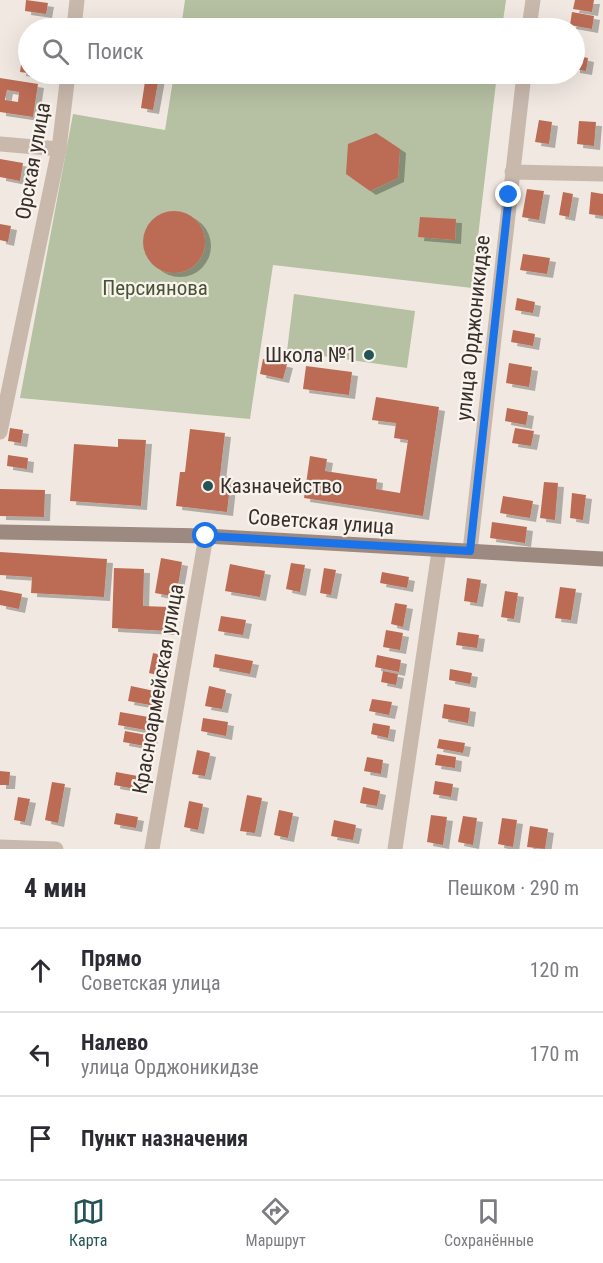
<!DOCTYPE html>
<html lang="ru">
<meta charset="utf-8">
<style>
body{margin:0;font-family:"Roboto Condensed",sans-serif;background:#f7f7f7;color:#2b2b33}
.stop{position:absolute;width:18px;height:18px;margin:-14px;border:4px solid #1a73e8;border-radius:50%;background:#fff}
.stop.end{background:#1a73e8;border-color:#fff;box-shadow:0 2px 6px #0008}
.list{margin:0;padding:0;list-style:none}
h2{display:flex;justify-content:space-between;align-items:center;height:78px;margin:0;padding:0 24px;font-size:26px}
h2 small{font-size:20px;font-weight:400;color:#7c7c81}
.list li{display:grid;grid-template-columns:39px 1fr auto;gap:18px;align-items:center;box-sizing:border-box;height:84px;padding:0 24px;border-top:2px solid #e1e1e2}
.list b{display:block;font-size:22px;white-space:nowrap}
.list p{margin:0;font-size:20px;white-space:nowrap;color:#7c7c81}
.list em{font-size:20px;font-style:normal;color:#7c7c81}
.icon{flex:none;width:33px;height:33px;fill:none;stroke:currentColor;stroke-width:2;stroke-linecap:round;stroke-linejoin:round}
.map{position:relative;flex:none;width:603px;height:849px;overflow:hidden}
.search{position:absolute;background:#fff;box-shadow:0 6px 24px #0002;left:18px;right:18px;top:18px;height:66px;display:flex;align-items:center;gap:15px;box-sizing:border-box;padding:0 21px;border-radius:33px;color:#7c7c81;font-size:22px}
.sheet{height:330px;background:#fff}
nav{display:flex;justify-content:space-around;align-items:center;box-sizing:border-box;height:84px;border-top:2px solid #e1e1e2;background:#fff;font-size:16px;color:#7c7c81}
nav a{display:grid;justify-items:center;gap:3px}
nav .on{color:#245456}
.map>svg:first-child{display:block}
</style>
<div class="map">
<svg width="603" height="849" viewBox="0 0 603 849">
<defs>
<filter id="shadow"><feDropShadow dx="6" dy="4" stdDeviation="0" flood-color="#0004"/></filter>
</defs>
<rect width="100%" height="100%" fill="#f1e9e1"/>
<!-- green -->
<g fill="#b6c0a2">
<polygon points="185,0 506,0 502,28 181,28"/>
<polygon points="174,74 497,74 472,288 273,265 250,419 20,398 73,114 165,130"/>
<polygon points="294,294 415,311 407,368 287,351"/>
</g>
<!-- building -->
<g fill="#bc6c54" fill-rule="evenodd" filter="url(#shadow)">
<polygon points="26,0 48,3 46,14 25,11"/>
<polygon points="575,0 594,0 592,12 573,9"/>
<polygon points="572,12 594,16 592,29 570,25"/>
<polygon points="23,50 28,51 28,73 20,72"/>
<polygon points="574,55 588,58 586,71 574,69"/>
<polygon points="146,75 159,77 153,110 141,108"/>
<path d="M0 78 38 84 33 117 0 112ZM7 90 19 92 18 102 5 100Z"/>
<polygon points="539,120 552,122 549,144 535,142"/>
<polygon points="579,121 596,122 594,146 577,144"/>
<polygon points="376,133 400,149 398,178 370,191 346,174 348,144"/>
<polygon points="0,159 23,163 20,181 0,177"/>
<polygon points="527,189 544,191 539,220 522,217"/>
<polygon points="563,192 573,194 569,217 559,215"/>
<polygon points="591,192 603,194 603,216 589,214"/>
<circle cx="174" cy="242" r="31"/>
<polygon points="420,217 456,219 455,240 418,237"/>
<polygon points="0,224 11,226 8,242 0,240"/>
<polygon points="523,254 550,258 547,274 520,270"/>
<polygon points="517,298 535,302 533,313 515,310"/>
<polygon points="513,330 535,334 533,346 511,342"/>
<polygon points="263,359 287,364 283,379 260,374"/>
<polygon points="509,363 532,367 529,387 506,383"/>
<polygon points="306,366 352,372 349,395 303,389"/>
<polygon points="376,397 439,407 423,516 304,498 310,456 327,459 325,471 377,479 376,489 400,493 408,440 394,438 396,423 372,420"/>
<polygon points="507,408 528,412 526,425 505,421"/>
<polygon points="10,428 23,430 21,443 8,441"/>
<polygon points="515,428 534,431 531,446 512,443"/>
<polygon points="190,429 225,433 220,476 231,477 227,512 176,506 180,472 185,472"/>
<polygon points="118,439 146,440 141,506 70,501 74,444 118,447"/>
<polygon points="8,455 28,458 27,469 7,466"/>
<polygon points="544,482 558,483 555,520 540,518"/>
<polygon points="0,489 45,490 44,517 0,516"/>
<polygon points="572,493 586,495 583,520 570,518"/>
<polygon points="503,496 533,501 530,518 500,513"/>
<polygon points="492,522 527,527 525,543 490,538"/>
<polygon points="0,552 107,559 104,597 31,593 32,577 0,575"/>
<polygon points="161,558 182,562 176,597 155,593"/>
<polygon points="291,563 305,565 300,592 286,589"/>
<polygon points="230,564 265,571 260,597 225,591"/>
<polygon points="114,568 144,569 143,606 169,607 168,631 112,628"/>
<polygon points="324,568 336,570 331,595 320,593"/>
<polygon points="382,572 409,577 407,588 380,583"/>
<polygon points="467,578 481,580 477,603 464,601"/>
<polygon points="560,587 576,589 571,620 555,618"/>
<polygon points="0,590 22,594 19,609 0,605"/>
<polygon points="505,591 518,593 514,619 501,617"/>
<polygon points="395,603 407,605 403,627 391,624"/>
<polygon points="221,616 246,620 243,635 218,631"/>
<polygon points="386,630 403,633 400,650 383,647"/>
<polygon points="458,632 479,635 477,648 456,645"/>
<polygon points="153,653 166,656 162,676 149,673"/>
<polygon points="215,654 253,661 250,674 213,667"/>
<polygon points="377,655 401,660 399,672 375,667"/>
<polygon points="450,669 472,673 470,684 449,680"/>
<polygon points="383,671 398,674 396,685 381,682"/>
<polygon points="131,686 159,692 156,706 128,701"/>
<polygon points="209,686 226,690 222,709 205,706"/>
<polygon points="372,699 392,702 389,715 369,711"/>
<polygon points="444,704 470,708 468,723 442,718"/>
<polygon points="120,712 154,718 151,731 118,725"/>
<polygon points="203,718 228,722 226,736 201,731"/>
<polygon points="373,723 390,726 388,738 371,734"/>
<polygon points="125,731 152,736 150,747 123,742"/>
<polygon points="439,739 465,743 463,753 437,748"/>
<polygon points="197,750 210,753 205,776 192,774"/>
<polygon points="437,754 456,757 455,768 435,765"/>
<polygon points="367,757 383,760 381,774 364,771"/>
<polygon points="0,771 10,772 9,785 0,785"/>
<polygon points="116,772 143,777 141,790 114,785"/>
<polygon points="435,781 453,784 451,797 433,794"/>
<polygon points="52,782 65,784 58,823 45,820"/>
<polygon points="363,787 380,791 377,806 360,803"/>
<polygon points="247,795 262,798 255,833 240,831"/>
<polygon points="18,797 30,799 25,822 14,820"/>
<polygon points="189,801 203,804 198,830 184,827"/>
<polygon points="279,810 293,813 288,838 274,835"/>
<polygon points="116,813 138,817 136,828 114,824"/>
<polygon points="431,815 447,817 443,845 427,842"/>
<polygon points="463,816 477,818 473,845 458,842"/>
<polygon points="502,818 517,820 513,847 498,844"/>
<polygon points="334,820 356,825 353,840 331,836"/>
<polygon points="530,826 548,829 545,849 527,847"/>
</g>
<g fill="none" stroke-linecap="round" stroke-linejoin="round">
<!-- street -->
<g stroke="#c9b9ad" stroke-width="15">
<polyline points="74,28 77,0"/>
<polyline points="529,28 533,0"/>
<polyline points="0,144 59,149"/>
<polyline points="512,172 603,174"/>
<polyline points="0,432 59,149 68,74"/>
<polyline points="470,551 524,74"/>
<polyline points="0,847 56,849"/>
<polyline points="152,849 206,536"/>
<polyline points="395,849 439,551"/>
</g>
<!-- secondary -->
<polyline stroke="#9c897f" stroke-width="15" points="0,532 206,536 603,559"/>
</g>
<g fill="none" stroke-linecap="round" stroke-linejoin="round">
<!-- route -->
<polyline stroke="#1a73e8" stroke-width="8" points="206,536 470,551 509,195"/>
</g>
<!-- markers -->
<g fill="#245456" stroke="#f9f3ed" stroke-width="2">
<circle cx="369" cy="355" r="6"/>
<circle cx="208" cy="486" r="6"/>
</g>
<g text-anchor="middle" dominant-baseline="central" stroke-width="4.5" stroke-linejoin="round" paint-order="stroke">
<!-- street labels -->
<g font-size="21" fill="#382f2b" stroke="#f9f3ed">
<text transform="translate(33 161) rotate(-80)">Орская улица</text>
<text transform="translate(473 328) rotate(-84)">улица Орджоникидзе</text>
<text transform="translate(321 522) rotate(4)">Советская улица</text>
<text transform="translate(158 689) rotate(-80)">Красноармейская улица</text>
</g>
<!-- park labels -->
<g font-size="21" fill="#485431" stroke="#f9f3ed">
<text x="155" y="288">Персиянова</text>
</g>
<!-- poi labels -->
<g font-size="21" fill="#382f2b" stroke="#f9f3ed" text-anchor="end">
<text x="357" y="355">Школа №1</text>
<text x="220" y="486" text-anchor="start">Казначейство</text>
</g>
</g>
</svg>
<div class="stop" style="left:206px;top:536px"></div>
<div class="stop end" style="left:509px;top:195px"></div>
<div class="search"><svg class="icon" aria-label="search" viewBox="0 0 24 24"><circle cx="10" cy="10" r="6"/><path d="M15 15l6 6"/></svg>Поиск</div>
</div>
<section class="sheet">
<h2>4 мин<small>Пешком · 290 m</small></h2>
<ul class="list">
<li><svg class="icon" aria-label="ahead" viewBox="0 0 24 24"><path d="M12 20V5M6 11l6-6 6 6"/></svg><div><b>Прямо</b><p>Советская улица</p></div><em>120 m</em></li>
<li><svg class="icon" aria-label="left" viewBox="0 0 24 24"><path d="M17 20v-9H6M10 6l-5 5 5 5"/></svg><div><b>Налево</b><p>улица Орджоникидзе</p></div><em>170 m</em></li>
<li><svg class="icon" aria-label="arrive" viewBox="0 0 24 24"><path d="M6 21V4h12l-3 4 3 4H6"/></svg><div><b>Пункт назначения</b></div></li>
</ul>
</section>
<nav>
<a class="on"><svg class="icon" aria-label="map" viewBox="0 0 24 24"><path d="M3 6l6-2 6 2 6-2v14l-6 2-6-2-6 2zM9 4v14M15 6v14"/></svg>Карта</a>
<a><svg class="icon" aria-label="directions" viewBox="0 0 24 24"><path d="M12 3l9 9-9 9-9-9zM9 14v-3h6M13 9l2 2-2 2"/></svg>Маршрут</a>
<a><svg class="icon" aria-label="saved" viewBox="0 0 24 24"><path d="M7 4h10v16l-5-4-5 4z"/></svg>Сохранённые</a>
</nav>
